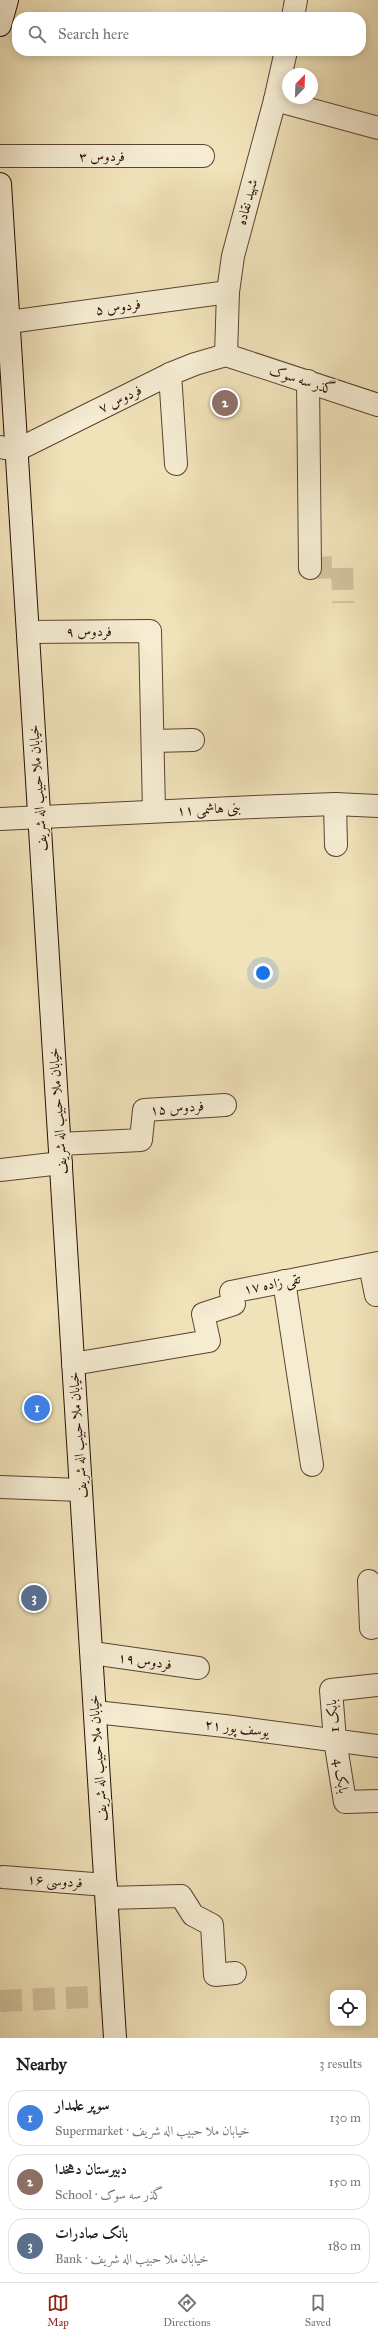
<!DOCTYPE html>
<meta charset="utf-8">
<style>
body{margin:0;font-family:"IM FELL Great Primer",Amiri,serif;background:#f2f2f2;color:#202124}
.controls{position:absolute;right:12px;bottom:12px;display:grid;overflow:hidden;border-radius:8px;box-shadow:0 2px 10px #0003}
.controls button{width:36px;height:36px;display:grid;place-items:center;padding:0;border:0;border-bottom:1px solid #e0e0e0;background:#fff;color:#202124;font:20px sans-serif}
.compass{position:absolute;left:282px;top:68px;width:36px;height:36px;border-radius:50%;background:#fff;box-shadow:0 2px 10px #0003;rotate:23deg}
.you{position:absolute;left:263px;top:973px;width:14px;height:14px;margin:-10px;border:3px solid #fff;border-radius:50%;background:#1a73e8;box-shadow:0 0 0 6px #1a73e833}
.badge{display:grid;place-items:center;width:26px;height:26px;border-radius:50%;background:#8f2418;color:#fff;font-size:13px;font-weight:700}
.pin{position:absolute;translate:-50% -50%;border:2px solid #fff;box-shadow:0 1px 4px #0006}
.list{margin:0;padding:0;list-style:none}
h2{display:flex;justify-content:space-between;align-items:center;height:52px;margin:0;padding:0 16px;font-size:17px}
h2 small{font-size:13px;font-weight:400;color:#757577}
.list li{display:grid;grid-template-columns:26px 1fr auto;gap:12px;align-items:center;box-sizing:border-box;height:56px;margin:0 8px 8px;padding:0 8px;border:1px solid #e0e0e0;border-radius:16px}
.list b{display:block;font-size:15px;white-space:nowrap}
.list p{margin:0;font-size:13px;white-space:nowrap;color:#757577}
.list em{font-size:13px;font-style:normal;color:#757577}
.icon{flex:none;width:22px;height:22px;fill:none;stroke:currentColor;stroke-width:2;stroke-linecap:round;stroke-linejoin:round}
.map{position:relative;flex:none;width:378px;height:2038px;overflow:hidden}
.search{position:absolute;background:#fff;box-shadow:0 2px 10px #0003;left:12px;right:12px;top:12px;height:44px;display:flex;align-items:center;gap:10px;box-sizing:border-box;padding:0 14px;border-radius:16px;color:#757577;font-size:15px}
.sheet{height:244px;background:#fff}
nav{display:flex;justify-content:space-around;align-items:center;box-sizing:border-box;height:56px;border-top:1px solid #e0e0e0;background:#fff;font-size:11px;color:#757577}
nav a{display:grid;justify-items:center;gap:2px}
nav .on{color:#8f2418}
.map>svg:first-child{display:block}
</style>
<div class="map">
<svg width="378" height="2038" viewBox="0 0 378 2038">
<rect width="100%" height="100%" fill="#f0e2b9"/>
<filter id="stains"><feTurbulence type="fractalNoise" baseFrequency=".005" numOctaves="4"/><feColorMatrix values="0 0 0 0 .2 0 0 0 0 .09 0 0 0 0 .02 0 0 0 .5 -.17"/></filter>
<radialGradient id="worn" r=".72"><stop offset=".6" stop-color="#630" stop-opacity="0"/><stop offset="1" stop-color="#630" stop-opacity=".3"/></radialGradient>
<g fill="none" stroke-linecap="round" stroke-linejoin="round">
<!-- street-tunnel -->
<g stroke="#d2c29e" stroke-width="22" stroke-dasharray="22 11" stroke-linecap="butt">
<polyline points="310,568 342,567 343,603"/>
<polyline points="0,2001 113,1996"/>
</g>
<!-- street casing -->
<g stroke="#5a4331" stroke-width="24">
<g id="street">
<polyline points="293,17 296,0"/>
<polyline points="275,100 378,128"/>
<polyline points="0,156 203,156"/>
<polyline points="9,322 228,292"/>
<polyline points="226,355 228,292 233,256 275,100 286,51"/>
<polyline points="226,355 378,405"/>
<polyline points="170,374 176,464"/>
<polyline points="308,381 310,568"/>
<polyline points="0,447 17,450 170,374 195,364 226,355"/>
<polyline points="28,632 150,631 154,811"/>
<polyline points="153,741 193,740"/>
<polyline points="335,804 336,845"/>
<polyline points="0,819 254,807 335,804 378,806"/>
<polyline points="60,1144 141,1140 144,1110 225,1105"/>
<polyline points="0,1170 61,1163"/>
<polyline points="370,1265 376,1295"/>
<polyline points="284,1281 312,1465"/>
<polyline points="73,1364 209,1341 203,1314 234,1304 231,1292 378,1263"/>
<polyline points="0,1487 81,1490"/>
<polyline points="369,1581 371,1628 378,1626"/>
<polyline points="92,1653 198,1668"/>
<polyline points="378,1685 331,1690 335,1740 345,1802 378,1801"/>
<polyline points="95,1712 225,1726 378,1746"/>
<polyline points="3,1877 106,1885"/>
<polyline points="107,1898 181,1896 193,1915 212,1925 215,1975 235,1973"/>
</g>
</g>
<!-- secondary casing -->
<g stroke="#280e04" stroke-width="24">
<g id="secondary">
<polyline points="0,25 7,0"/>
<polyline points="0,184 115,2038"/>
</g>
</g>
<!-- street -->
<use href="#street" stroke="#f5ecd2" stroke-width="22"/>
<!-- secondary -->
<use href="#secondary" stroke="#f5ecd2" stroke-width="22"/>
</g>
<g text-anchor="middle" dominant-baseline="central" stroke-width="3" stroke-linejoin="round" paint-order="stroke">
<!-- street labels -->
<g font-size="14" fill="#280e04" stroke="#f5ecd2">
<text x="102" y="156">فردوس ۳</text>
<text transform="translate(247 202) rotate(-75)">شهید نقاده</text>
<text transform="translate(118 307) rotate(-8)">فردوس ۵</text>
<text transform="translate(302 380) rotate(18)">گذر سه سوک</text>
<text transform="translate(120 399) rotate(-26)">فردوس ۷</text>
<text x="89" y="631">فردوس ۹</text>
<text transform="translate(38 788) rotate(-94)">خیابان ملا حبیب اله شریف</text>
<text transform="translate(209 809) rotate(-3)">بنی هاشمی ۱۱</text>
<text transform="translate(177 1108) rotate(-5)">فردوس ۱۵</text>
<text transform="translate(58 1111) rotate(-94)">خیابان ملا حبیب اله شریف</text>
<text transform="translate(272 1284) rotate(-11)">تقی زاده ۱۷</text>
<text transform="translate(78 1435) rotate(-94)">خیابان ملا حبیب اله شریف</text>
<text transform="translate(145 1661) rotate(8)">فردوس ۱۹</text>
<text transform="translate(333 1716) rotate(-95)">بابک 1</text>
<text transform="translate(237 1728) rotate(7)">یوسف پور ۲۱</text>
<text transform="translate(98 1758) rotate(-94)">خیابان ملا حبیب اله شریف</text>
<text transform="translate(341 1776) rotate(81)">بابک 4</text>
<text transform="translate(55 1881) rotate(4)">فردوسی ۱۶</text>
</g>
</g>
<rect width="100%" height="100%" filter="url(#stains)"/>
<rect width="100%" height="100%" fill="url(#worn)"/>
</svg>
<div class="controls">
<button><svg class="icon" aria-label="locate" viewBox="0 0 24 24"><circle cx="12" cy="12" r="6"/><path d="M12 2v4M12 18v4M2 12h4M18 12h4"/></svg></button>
</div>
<svg class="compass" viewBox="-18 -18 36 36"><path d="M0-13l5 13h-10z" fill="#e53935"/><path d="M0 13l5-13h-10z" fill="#757577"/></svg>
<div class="you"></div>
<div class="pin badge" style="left:37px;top:1408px;background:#3f7fe0">1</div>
<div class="pin badge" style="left:225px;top:403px;background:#8d6e63">2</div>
<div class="pin badge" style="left:34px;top:1598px;background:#5c6f8a">3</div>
<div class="search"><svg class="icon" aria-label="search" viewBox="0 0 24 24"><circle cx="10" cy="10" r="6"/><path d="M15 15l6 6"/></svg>Search here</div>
</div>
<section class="sheet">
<h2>Nearby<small>3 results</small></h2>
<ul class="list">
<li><span class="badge" style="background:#3f7fe0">1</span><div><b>سوپر علمدار</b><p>Supermarket · خیابان ملا حبیب اله شریف</p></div><em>130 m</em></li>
<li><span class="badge" style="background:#8d6e63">2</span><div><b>دبیرستان دهخدا</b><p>School · گذر سه سوک</p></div><em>150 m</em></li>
<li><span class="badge" style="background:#5c6f8a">3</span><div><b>بانک صادرات</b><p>Bank · خیابان ملا حبیب اله شریف</p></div><em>180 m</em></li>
</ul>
</section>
<nav>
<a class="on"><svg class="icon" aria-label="map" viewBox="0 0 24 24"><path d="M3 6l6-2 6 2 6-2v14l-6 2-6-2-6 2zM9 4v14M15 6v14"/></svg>Map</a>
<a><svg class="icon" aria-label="directions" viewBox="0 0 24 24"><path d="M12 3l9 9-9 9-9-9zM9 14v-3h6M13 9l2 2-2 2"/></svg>Directions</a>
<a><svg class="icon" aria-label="saved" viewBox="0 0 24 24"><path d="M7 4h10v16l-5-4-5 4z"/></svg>Saved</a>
</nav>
